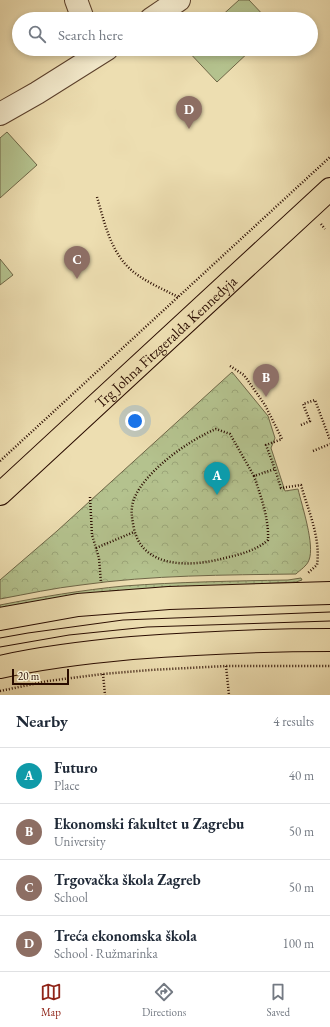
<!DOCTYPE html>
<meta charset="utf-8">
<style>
body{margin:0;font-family:"EB Garamond",serif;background:#f2f2f3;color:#1f2937}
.scale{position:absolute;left:12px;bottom:10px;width:57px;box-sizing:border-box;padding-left:4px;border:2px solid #2a0c00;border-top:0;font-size:11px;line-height:14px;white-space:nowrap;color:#2a0c00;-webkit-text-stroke:3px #f3eacc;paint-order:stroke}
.you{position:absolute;left:135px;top:421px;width:14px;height:14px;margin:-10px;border:3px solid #fff;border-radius:50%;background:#1a73e8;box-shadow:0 0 0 6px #1a73e833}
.badge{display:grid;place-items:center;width:26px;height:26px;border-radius:50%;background:#8f2418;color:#fff;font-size:13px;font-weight:700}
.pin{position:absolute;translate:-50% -33px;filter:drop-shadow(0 1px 2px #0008)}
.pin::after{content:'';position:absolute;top:21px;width:14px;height:12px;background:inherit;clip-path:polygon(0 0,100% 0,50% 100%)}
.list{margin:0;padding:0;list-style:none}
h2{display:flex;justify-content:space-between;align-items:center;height:52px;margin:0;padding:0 16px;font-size:17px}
h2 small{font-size:13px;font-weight:400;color:#747a83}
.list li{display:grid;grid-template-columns:26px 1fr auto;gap:12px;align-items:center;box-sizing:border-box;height:56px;padding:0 16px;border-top:1px solid #e0e1e3}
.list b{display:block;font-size:15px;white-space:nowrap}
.list p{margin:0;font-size:13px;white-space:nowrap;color:#747a83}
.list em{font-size:13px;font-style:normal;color:#747a83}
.icon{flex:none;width:22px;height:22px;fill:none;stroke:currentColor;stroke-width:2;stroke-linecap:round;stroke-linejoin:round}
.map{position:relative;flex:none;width:330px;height:695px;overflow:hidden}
.search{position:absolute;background:#fff;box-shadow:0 2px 6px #0003;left:12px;right:12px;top:12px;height:44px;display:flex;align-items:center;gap:10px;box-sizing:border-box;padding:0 14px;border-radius:22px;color:#747a83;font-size:15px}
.sheet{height:276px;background:#fff}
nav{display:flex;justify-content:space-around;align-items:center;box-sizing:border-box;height:56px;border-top:1px solid #e0e1e3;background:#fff;font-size:11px;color:#747a83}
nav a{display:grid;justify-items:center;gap:2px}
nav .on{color:#8f2418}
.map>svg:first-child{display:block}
</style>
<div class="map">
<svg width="330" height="695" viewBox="0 0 330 695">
<defs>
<pattern id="grass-dots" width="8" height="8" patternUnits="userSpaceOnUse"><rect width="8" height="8" fill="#b4c28e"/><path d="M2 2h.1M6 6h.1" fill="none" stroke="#9ba679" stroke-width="1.8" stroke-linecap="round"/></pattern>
<pattern id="forest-crowns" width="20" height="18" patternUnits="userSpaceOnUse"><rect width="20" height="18" fill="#b4c28e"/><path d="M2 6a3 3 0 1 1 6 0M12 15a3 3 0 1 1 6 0" fill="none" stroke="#9ba679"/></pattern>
</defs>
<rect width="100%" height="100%" fill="#eddeb1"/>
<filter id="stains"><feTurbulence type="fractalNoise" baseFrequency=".005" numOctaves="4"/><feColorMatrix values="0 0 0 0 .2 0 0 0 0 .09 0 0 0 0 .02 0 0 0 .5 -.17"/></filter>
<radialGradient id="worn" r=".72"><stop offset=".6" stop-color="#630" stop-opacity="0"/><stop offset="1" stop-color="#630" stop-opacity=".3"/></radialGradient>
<!-- grass -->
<path fill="url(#grass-dots)" stroke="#6f6747" d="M301 578 302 580 296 582 113 591 0 608V605C41 597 82 590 124 586 178 582 233 581 288 580Z"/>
<!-- forest -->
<path fill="url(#forest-crowns)" stroke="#6f6747" d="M232 372 268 416 275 438 271 448 285 491 298 489C302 506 315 545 309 560 307 566 300 570 296 574 225 575 152 575 81 585 54 588 27 594 0 599V580L57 531Z"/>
<!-- pitch -->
<g fill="#b4c28e" stroke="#6f6747">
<polygon points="239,0 249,0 267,19 218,19"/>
<polygon points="186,49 252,49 217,82"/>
<polygon points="7,132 37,165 0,198 0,138"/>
<polygon points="0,259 13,275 0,285"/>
</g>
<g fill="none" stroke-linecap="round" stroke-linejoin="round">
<!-- minor casing -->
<g stroke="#5b402c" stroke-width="24">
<g id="minor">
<polyline points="76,0 83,19"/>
<polyline points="151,19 179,0"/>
<polyline points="0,114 37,93 107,49"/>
</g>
</g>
<!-- major casing -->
<g stroke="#2a0c00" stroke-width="24">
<g id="major">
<path id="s1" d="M0 494 330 189"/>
<polyline points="0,619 78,605 169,598 330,593"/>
<path d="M0 667C44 657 88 652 132 648 198 643 264 640 330 640"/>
</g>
</g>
<!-- path -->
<g stroke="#2a0c00" stroke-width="2.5" stroke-dasharray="1 2" stroke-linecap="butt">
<path d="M97 197C104 221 110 249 128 267 141 280 161 288 178 297"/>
<polyline points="321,224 325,229"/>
<polyline points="230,366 244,375 265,405 282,439 266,445 275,469"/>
<polyline points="301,425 310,421 303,404 315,400 330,440"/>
<polyline points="313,451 330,444"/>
<polyline points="0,461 330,157"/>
<path d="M254 476 230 434 216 429C189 440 145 471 134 499 130 510 132 518 134 529 143 568 189 567 221 559 237 555 254 552 268 540 269 518 261 497 254 476L275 469 281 488 301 485C308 510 321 538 317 565L308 573"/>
<polyline points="90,497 92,535 99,558 101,583"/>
<polyline points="96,548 134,532"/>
<polyline points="226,666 229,695"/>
<polyline points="103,674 105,695"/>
<polyline points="0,691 48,681 103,674 150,670 226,666 330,666"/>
</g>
<!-- minor -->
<use href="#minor" stroke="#f3eacc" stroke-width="22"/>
<!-- major -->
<use href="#major" stroke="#eddeb1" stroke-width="22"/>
<!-- tram -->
<g stroke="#2a0c00" stroke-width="1">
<polyline points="0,638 28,633 123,620 330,612"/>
<polyline points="0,647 69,635 147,627 330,621"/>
</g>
</g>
<g text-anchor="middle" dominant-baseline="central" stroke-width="4" stroke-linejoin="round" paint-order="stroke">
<!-- street labels -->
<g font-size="15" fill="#2a0c00" stroke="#f3eacc">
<text stroke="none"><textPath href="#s1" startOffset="225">Trg Johna Fitzgeralda Kennedyja</textPath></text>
</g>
</g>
<rect width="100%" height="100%" filter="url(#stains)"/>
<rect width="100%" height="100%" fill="url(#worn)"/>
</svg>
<div class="scale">20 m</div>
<div class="you"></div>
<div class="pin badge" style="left:217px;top:495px;background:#0f9aa8">A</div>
<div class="pin badge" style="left:266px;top:397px;background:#8d6e63">B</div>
<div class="pin badge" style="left:77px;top:279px;background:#8d6e63">C</div>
<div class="pin badge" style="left:189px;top:129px;background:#8d6e63">D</div>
<div class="search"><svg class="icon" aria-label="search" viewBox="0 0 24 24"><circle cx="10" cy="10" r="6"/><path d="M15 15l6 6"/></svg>Search here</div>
</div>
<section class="sheet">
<h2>Nearby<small>4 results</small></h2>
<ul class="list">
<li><span class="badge" style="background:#0f9aa8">A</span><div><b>Futuro</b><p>Place</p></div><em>40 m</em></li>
<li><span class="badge" style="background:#8d6e63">B</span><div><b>Ekonomski fakultet u Zagrebu</b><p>University</p></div><em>50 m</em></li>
<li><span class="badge" style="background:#8d6e63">C</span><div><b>Trgovačka škola Zagreb</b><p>School</p></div><em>50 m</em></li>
<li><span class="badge" style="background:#8d6e63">D</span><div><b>Treća ekonomska škola</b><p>School · Ružmarinka</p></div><em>100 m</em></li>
</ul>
</section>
<nav>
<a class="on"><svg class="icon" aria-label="map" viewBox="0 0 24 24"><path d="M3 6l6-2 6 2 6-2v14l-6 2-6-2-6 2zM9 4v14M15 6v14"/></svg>Map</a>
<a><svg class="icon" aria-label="directions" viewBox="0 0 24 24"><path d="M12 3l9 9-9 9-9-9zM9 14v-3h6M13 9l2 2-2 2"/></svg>Directions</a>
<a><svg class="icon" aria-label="saved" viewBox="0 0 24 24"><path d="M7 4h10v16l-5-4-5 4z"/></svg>Saved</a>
</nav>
